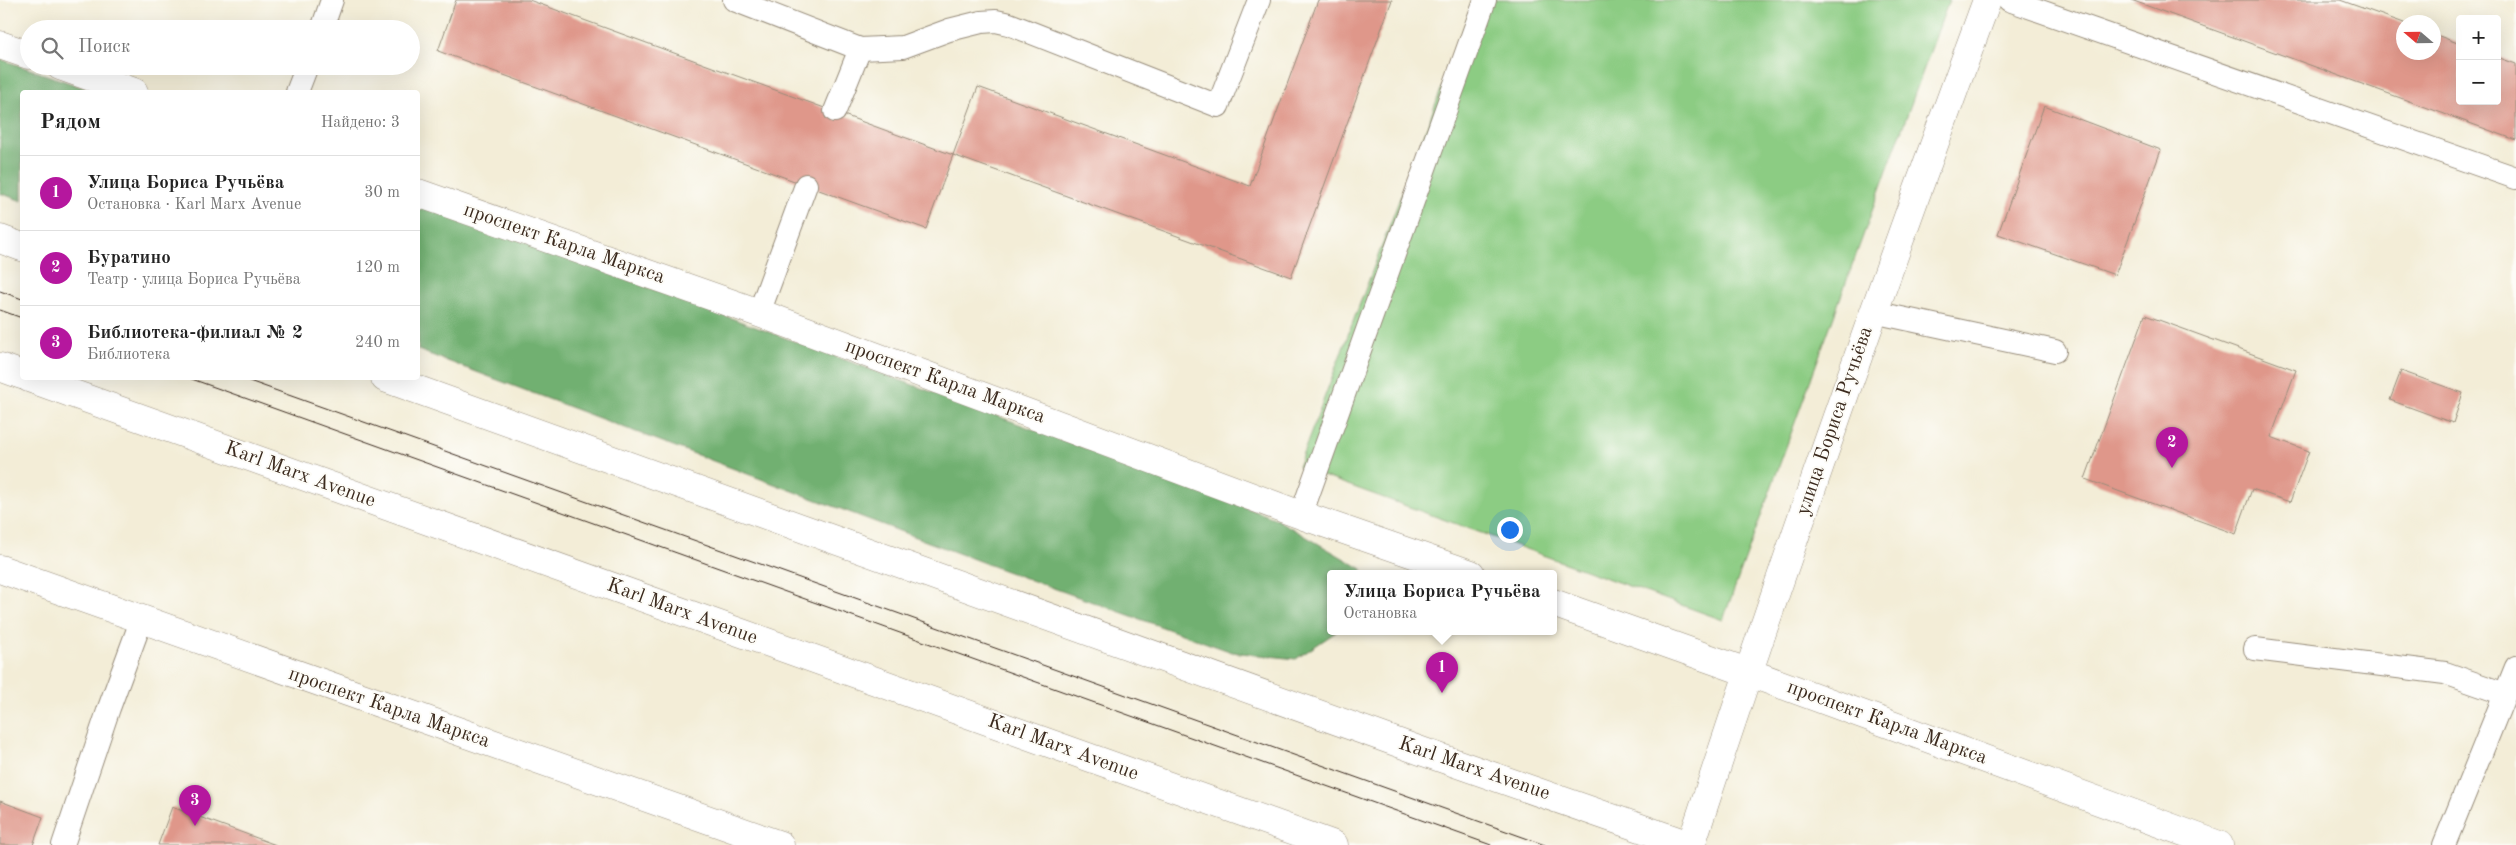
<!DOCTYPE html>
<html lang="ru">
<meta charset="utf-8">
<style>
body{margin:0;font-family:"Old Standard TT",serif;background:#f6f6f6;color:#222}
.controls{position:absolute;right:15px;top:15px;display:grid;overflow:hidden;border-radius:5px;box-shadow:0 5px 20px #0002}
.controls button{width:45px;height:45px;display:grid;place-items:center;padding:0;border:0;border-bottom:1px solid #e0e0e0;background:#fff;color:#222;font:25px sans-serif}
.compass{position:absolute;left:2396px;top:15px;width:45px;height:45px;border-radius:50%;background:#fff;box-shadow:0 5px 20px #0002;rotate:290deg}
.you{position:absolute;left:1509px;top:529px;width:18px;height:18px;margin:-12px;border:4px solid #fff;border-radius:50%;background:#1a73e8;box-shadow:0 0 0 8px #1a73e833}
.badge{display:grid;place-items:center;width:32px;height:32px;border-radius:50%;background:#b5179e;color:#fff;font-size:16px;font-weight:700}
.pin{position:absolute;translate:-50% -41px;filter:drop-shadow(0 1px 2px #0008)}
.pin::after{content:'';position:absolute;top:26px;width:18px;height:15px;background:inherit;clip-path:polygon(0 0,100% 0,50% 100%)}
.popup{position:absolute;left:1327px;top:570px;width:230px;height:65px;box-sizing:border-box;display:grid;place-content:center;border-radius:5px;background:#fff;filter:drop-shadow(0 1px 4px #0005);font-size:16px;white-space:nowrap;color:#767676}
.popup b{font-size:19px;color:#222}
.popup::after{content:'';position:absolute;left:50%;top:100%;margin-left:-10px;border:10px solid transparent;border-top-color:#fff}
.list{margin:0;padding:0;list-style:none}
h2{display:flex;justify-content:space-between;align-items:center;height:65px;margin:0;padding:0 20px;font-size:21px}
h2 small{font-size:16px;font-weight:400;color:#767676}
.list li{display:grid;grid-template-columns:32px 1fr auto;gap:15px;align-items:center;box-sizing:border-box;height:75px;padding:0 20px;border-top:1px solid #e0e0e0}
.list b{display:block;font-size:19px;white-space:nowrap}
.list p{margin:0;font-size:16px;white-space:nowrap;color:#767676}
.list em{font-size:16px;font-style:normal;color:#767676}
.icon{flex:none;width:28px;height:28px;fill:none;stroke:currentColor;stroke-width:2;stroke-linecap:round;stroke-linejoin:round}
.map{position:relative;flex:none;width:2516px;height:845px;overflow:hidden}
.search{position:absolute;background:#fff;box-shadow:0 5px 20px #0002;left:20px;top:20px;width:400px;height:55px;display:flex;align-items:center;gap:12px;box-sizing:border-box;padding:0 18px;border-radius:28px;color:#767676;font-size:19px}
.panel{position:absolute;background:#fff;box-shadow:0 5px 20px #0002;left:20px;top:90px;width:400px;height:290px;border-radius:5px}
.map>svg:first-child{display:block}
</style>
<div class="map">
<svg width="2516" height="845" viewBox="0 0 2516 845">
<rect width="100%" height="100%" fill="#fdfcf7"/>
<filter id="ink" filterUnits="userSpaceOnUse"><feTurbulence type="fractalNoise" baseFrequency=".02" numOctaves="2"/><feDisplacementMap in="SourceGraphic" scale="10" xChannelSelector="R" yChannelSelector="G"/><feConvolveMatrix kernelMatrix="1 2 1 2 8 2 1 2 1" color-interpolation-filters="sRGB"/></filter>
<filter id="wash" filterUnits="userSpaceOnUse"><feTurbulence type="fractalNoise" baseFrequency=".0096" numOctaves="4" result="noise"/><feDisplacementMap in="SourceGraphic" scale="20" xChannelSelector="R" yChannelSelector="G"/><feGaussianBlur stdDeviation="1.12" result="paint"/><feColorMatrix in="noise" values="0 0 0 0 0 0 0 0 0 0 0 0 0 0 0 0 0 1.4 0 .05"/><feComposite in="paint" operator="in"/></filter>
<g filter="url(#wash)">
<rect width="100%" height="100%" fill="#f3edd7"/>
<!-- green -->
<polygon fill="#8ccc83" stroke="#647b50" points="1475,0 1949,0 1723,620 1298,467"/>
<!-- forest -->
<g fill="#71b071" stroke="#566d48">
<polygon points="0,59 96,92 22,92 22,201 0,193"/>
<polygon points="418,204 533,245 1274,518 1362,569 1363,574 1331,574 1331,632 1336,632 1296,659 1232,652 1003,570 418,350"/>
</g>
<g id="blocks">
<!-- building -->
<g fill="#df978a">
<polygon points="456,0 529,0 953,155 926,229 438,51"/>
<polygon points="1318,0 1392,0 1291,277 953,155 978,87 1250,186"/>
<polygon points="2131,0 2340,0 2404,23 2404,52 2434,52 2434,34 2460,44 2460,101 2497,101 2497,57 2516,64 2516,140"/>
<polygon points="2044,106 2161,150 2115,275 1998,234"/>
<polygon points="2145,315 2296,370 2271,437 2309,451 2290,502 2252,489 2236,534 2085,479"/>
<polygon points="2401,371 2463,393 2453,423 2390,400"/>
<polygon points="0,801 43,817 33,845 0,845"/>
<polygon points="172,807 276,845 158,845"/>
</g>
</g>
</g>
<g filter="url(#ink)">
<use href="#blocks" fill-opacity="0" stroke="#978c7a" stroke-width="1"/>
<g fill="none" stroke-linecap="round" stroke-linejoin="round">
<!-- service casing -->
<g stroke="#978c7a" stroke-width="24">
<g id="service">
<polyline points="734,0 860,49 903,47 949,30 981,22 996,21 1009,24 1218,106 1259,0"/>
<polyline points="2009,0 2516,178"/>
<polyline points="322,29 332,0"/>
<polyline points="297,92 307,66"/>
<polyline points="835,111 860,49"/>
<polyline points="1873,312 2055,351"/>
<polyline points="759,313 806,185"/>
<polyline points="1301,515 1485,0"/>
<polyline points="2255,649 2445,673 2505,694"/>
<polyline points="63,845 109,708 141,621"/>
<polyline points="2444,845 2516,667"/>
</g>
</g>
<!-- minor casing -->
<g stroke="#978c7a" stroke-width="29">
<g id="minor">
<polyline points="0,45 29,55"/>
<polyline points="60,66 134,92"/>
<polyline points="418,193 759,313 1301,515 1471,574"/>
<polyline points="0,569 780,845"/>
<polyline points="1553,603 1747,672 2219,845"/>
</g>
</g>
<!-- tertiary casing -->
<g stroke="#978c7a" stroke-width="29">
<path id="tertiary" d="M1691 845C1784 561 1884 280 1987 0"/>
</g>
<!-- secondary casing -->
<g stroke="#978c7a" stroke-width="29">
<g id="secondary">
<polyline points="0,239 22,247"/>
<polyline points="0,367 22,375"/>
<polyline points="29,378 1334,845"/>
<polyline points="385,378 1421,751 1689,845"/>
</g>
</g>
<!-- service -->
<use href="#service" stroke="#fff" stroke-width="22"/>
<!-- minor -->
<use href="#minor" stroke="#fff" stroke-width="28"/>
<!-- tertiary -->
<use href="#tertiary" stroke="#fff" stroke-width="28"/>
<!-- secondary -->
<use href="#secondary" stroke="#fff" stroke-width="28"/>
<!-- tram -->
<g stroke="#3b2a1e" stroke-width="1">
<polyline points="0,291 22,299"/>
<polyline points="0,310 22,318"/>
<polyline points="189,378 1491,845"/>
<polyline points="241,378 1545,845"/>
</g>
</g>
</g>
<g text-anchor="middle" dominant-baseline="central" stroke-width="4" stroke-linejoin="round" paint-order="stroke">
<!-- street labels -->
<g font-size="20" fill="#3b2a1e" stroke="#fdfcf7">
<text transform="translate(564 244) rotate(19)">проспект Карла Маркса</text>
<text transform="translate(945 382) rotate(20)">проспект Карла Маркса</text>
<text transform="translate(1835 421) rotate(-71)">улица Бориса Ручьёва</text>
<text transform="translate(300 475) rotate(20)">Karl Marx Avenue</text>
<text transform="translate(682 612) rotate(20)">Karl Marx Avenue</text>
<text transform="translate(389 708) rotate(19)">проспект Карла Маркса</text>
<text transform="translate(1887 723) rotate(20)">проспект Карла Маркса</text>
<text transform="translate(1063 748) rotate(20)">Karl Marx Avenue</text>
<text transform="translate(1474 769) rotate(19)">Karl Marx Avenue</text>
</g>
</g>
</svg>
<div class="controls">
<button>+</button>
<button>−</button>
</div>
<svg class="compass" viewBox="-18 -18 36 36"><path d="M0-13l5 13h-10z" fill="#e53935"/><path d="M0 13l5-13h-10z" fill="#767676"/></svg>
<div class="you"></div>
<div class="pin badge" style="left:1442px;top:693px">1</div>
<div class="popup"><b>Улица Бориса Ручьёва</b>Остановка</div>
<div class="pin badge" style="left:2172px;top:468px">2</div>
<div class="pin badge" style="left:195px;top:826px">3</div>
<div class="search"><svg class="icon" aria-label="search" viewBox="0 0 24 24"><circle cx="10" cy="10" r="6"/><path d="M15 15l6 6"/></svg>Поиск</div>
<section class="panel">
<h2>Рядом<small>Найдено: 3</small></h2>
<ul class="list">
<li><span class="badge">1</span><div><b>Улица Бориса Ручьёва</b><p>Остановка · Karl Marx Avenue</p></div><em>30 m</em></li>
<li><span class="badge">2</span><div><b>Буратино</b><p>Театр · улица Бориса Ручьёва</p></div><em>120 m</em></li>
<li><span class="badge">3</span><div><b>Библиотека-филиал № 2</b><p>Библиотека</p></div><em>240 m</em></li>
</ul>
</section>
</div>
